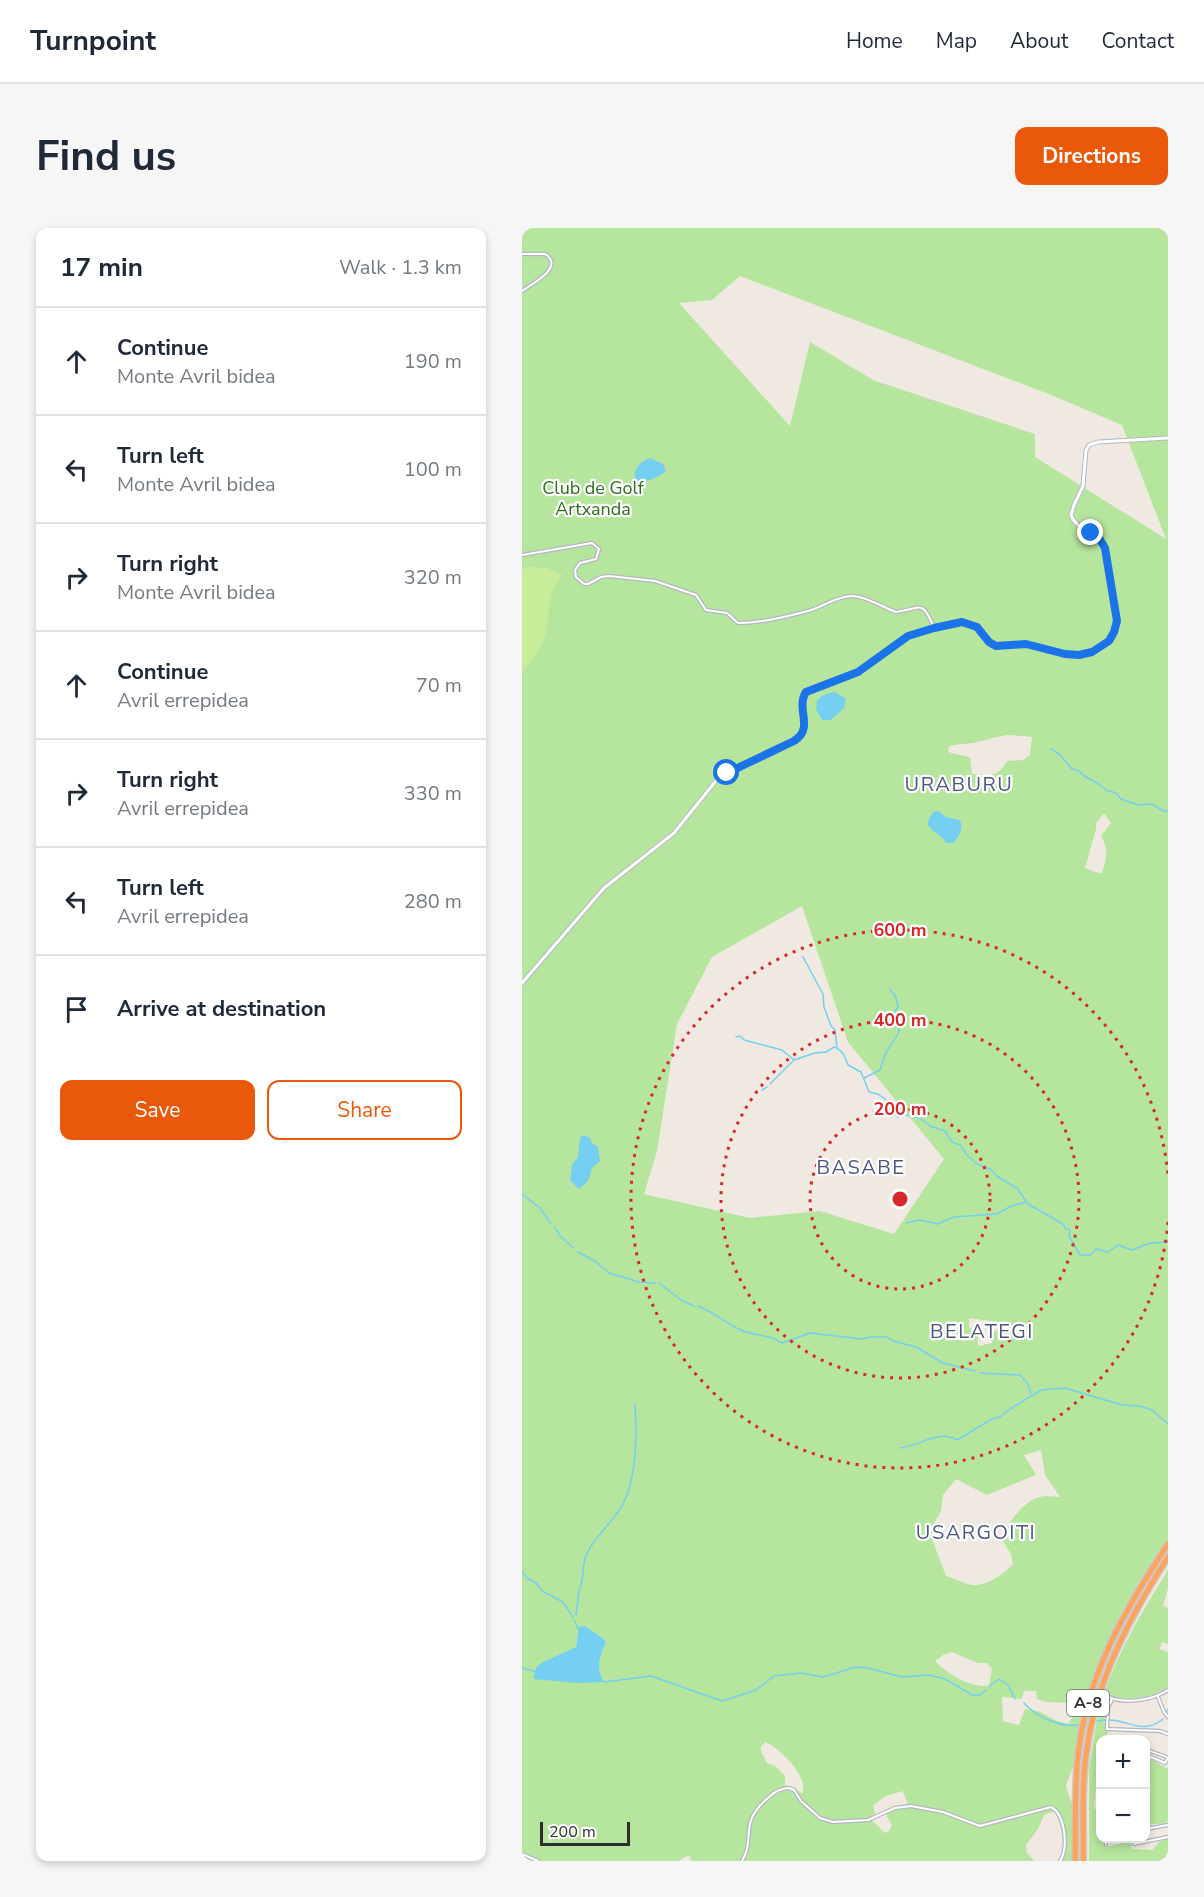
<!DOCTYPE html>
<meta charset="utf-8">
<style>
body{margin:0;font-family:"Nunito Sans",sans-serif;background:#f6f6f7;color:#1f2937}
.controls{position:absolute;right:18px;bottom:18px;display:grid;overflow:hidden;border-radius:12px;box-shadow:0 3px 9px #0003}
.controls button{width:54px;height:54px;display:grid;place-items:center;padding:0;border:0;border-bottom:2px solid #e0e1e3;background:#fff;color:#1f2937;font:30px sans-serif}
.scale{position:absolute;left:18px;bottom:15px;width:90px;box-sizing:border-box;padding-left:6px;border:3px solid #2e2e2e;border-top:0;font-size:16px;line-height:21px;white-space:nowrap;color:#2e2e2e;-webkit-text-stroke:4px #fff;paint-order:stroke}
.stop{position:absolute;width:18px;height:18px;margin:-14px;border:4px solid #1a73e8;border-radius:50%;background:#fff}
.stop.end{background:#1a73e8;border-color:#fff;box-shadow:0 2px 6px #0008}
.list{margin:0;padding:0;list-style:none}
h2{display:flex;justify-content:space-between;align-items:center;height:78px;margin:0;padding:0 24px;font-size:26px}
h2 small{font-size:20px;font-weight:400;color:#747a83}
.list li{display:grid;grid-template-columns:39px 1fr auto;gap:18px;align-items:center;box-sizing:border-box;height:108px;padding:0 24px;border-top:2px solid #e0e1e3}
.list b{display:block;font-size:22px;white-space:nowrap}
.list p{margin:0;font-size:20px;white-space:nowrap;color:#747a83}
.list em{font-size:20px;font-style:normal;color:#747a83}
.actions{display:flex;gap:12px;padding:18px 24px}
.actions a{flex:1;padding:14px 0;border:2px solid #ea580c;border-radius:12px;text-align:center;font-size:21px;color:#ea580c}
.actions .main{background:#ea580c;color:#fff}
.icon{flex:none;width:33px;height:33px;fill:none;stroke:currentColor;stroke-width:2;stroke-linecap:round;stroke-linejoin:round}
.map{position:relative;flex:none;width:646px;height:1633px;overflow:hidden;border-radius:12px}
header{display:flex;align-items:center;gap:36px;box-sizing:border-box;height:84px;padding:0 30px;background:#fff;border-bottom:2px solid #e0e1e3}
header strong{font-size:28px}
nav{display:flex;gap:33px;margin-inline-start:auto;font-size:21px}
.intro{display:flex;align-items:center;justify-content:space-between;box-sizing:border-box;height:144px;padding:0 36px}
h1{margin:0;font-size:42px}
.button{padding:15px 27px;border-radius:12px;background:#ea580c;color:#fff;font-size:21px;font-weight:700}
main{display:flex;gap:36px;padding:0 36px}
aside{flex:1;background:#fff;border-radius:12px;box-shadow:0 3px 9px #0003}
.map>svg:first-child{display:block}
</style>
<header>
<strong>Turnpoint</strong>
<nav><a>Home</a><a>Map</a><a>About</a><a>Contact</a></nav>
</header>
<div class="intro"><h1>Find us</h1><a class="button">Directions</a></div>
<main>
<aside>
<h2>17 min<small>Walk · 1.3 km</small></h2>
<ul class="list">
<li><svg class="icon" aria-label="ahead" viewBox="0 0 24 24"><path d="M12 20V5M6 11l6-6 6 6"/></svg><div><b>Continue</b><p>Monte Avril bidea</p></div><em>190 m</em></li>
<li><svg class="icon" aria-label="left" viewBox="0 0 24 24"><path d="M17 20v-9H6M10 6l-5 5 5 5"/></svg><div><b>Turn left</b><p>Monte Avril bidea</p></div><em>100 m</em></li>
<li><svg class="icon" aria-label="right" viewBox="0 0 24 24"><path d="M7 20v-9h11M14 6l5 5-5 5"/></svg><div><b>Turn right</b><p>Monte Avril bidea</p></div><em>320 m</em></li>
<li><svg class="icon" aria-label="ahead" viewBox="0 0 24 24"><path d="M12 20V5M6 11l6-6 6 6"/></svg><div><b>Continue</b><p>Avril errepidea</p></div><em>70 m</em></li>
<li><svg class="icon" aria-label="right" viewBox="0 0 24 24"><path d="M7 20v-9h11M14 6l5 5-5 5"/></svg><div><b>Turn right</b><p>Avril errepidea</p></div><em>330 m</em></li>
<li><svg class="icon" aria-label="left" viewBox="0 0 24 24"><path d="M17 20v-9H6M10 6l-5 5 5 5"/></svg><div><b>Turn left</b><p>Avril errepidea</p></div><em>280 m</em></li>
<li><svg class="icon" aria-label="arrive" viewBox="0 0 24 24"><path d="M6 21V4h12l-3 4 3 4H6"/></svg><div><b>Arrive at destination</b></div></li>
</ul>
<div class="actions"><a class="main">Save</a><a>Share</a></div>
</aside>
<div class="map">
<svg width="646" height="1633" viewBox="0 0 646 1633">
<rect width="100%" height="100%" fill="#efe9e1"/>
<!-- green -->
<g fill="#b6e59e" fill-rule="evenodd">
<path d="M0 0H646V1324L604 1392 544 1558 552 1583 553 1633H536C548 1620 539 1600 534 1585L530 1584 522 1587 516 1601 504 1617 505 1625 512 1633H170L167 1627 156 1633H0ZM218 48 529 167 600 197 644 311 513 229V206L351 152 288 114 268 198 157 75 190 72ZM487 507 510 509 508 527 501 532 485 533C475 551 468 547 450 546L448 529 429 525 426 523 427 518C435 516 444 516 452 515 465 512 475 508 487 507ZM582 585 589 595 579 608C587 620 585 633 579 646L563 640 574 601V595ZM421 586 424 589 438 592 434 612 421 610 405 595ZM280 678 326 814 422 931 372 1006 298 983 228 990 122 966 135 923 155 796 190 729ZM447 1090 476 1094 478 1099 471 1105 470 1115 456 1118V1103L447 1100ZM519 1222 523 1247 538 1269C532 1269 524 1267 518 1269 502 1272 486 1296 479 1310L489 1326 491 1336C483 1345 465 1358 452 1357 444 1357 432 1350 424 1348L410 1311 409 1301 419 1283 421 1267 434 1251 465 1267 514 1247 502 1227ZM63 1398 83 1412 84 1415C77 1429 74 1439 81 1453L19 1436 54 1419 57 1399ZM430 1424 456 1435H465L470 1441 467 1458C447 1459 426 1447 413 1433L421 1427ZM502 1463H514L515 1471 524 1474 547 1475 550 1489 547 1496 535 1493 516 1483 503 1481 497 1497 481 1493 480 1469 500 1471ZM243 1514C257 1519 288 1549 280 1566L273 1560 263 1557V1548L253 1538 245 1535 239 1523V1519ZM381 1563 386 1577 372 1581 365 1585V1589L370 1597 367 1603 363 1605 349 1591 353 1586 351 1577 364 1568Z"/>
<path d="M646 1342V1360L641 1378 646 1380V1416L640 1414 638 1421 646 1424V1459C628 1471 602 1474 582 1466 597 1421 621 1382 646 1342Z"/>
<polygon points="581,1470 588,1473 585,1508 607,1509 614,1511 578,1512 578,1556 574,1556 572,1580 577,1584 578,1581 578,1610 584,1611 584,1619 605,1614 604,1611 607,1611 610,1621 630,1622 637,1614 646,1610 646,1633 567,1633 567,1540 575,1491"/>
<polygon points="624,1528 646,1541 646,1593 642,1596 631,1596 624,1600"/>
</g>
<!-- pitch -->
<path fill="#c9ec9a" d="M7 339 25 340 41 347C25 361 28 384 24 404 20 420 11 432 0 444V341Z"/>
<!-- water -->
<g fill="#75cff0">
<path d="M128 230 141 236 144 243C139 248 123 255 116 255 108 244 117 234 128 230Z"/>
<polygon points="313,464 324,471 322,480 309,492 300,492 294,481 295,473 301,467"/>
<path d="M417 583 424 589 438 592C442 600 437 608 432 615H424C420 606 409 605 405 595L411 584Z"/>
<polygon points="62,907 68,910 70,915 76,919 78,933 70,940 66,953 57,961 48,952 50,937 56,929 58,910"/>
<path d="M63 1398 83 1412 84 1415C77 1429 74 1439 82 1454L56 1455 11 1451 14 1440 19 1435 54 1419 57 1399Z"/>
</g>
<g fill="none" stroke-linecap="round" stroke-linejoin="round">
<!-- stream -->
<g stroke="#75cff0" stroke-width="1.5">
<polyline points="529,521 537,526 550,541 557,543 562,548 577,556 584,562 594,565 599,571 616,577 630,576 641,583 646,583"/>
<polyline points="281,729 301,766 302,779 309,798 313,802 315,819"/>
<path d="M214 809 218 808 222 812 260 822 272 832 293 825 304 824 312 819C321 822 323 829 326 837L339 844 347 864 356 866 374 879 373 885 375 889 383 887 398 890 408 898 423 903 430 914 438 917 445 927 455 936 468 941 476 949 495 960 506 976 541 996 543 1000 548 1002 547 1008 558 1027H568L574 1021 586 1024 596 1017 610 1022 628 1015 646 1014"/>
<path d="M342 850 358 842C360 836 362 828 365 823 371 812 386 801 371 786L376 779 374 769 368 761"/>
<polyline points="248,856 271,833"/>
<polyline points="240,862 245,859"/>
<polyline points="0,966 18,980 29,996"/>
<polyline points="384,995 397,992 416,996 432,989 475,986 489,978 504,974"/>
<polyline points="33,1000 39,1009 52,1020"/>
<polyline points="56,1024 73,1033 87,1045 117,1054 133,1055"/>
<polyline points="137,1055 159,1072 172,1078"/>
<path d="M176 1078C191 1084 204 1095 219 1102 232 1108 248 1106 260 1115L288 1105 340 1111 348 1109"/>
<polyline points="350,1109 365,1109"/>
<polyline points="367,1110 371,1113 394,1119 421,1135 453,1143"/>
<polyline points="458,1145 498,1147 506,1156 509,1165"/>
<path d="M378 1220C398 1218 415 1201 435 1212L470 1191 478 1189 488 1181 519 1162 543 1160 600 1177 618 1178 630 1182 646 1196"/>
<polyline points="0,1344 5,1350 14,1355 20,1363 41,1374 51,1389"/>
<path d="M58 1360C62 1350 60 1338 64 1328 69 1313 87 1297 96 1284 115 1258 115 1207 113 1176"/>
<polyline points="54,1387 57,1362"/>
<polyline points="52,1392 58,1405"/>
<polyline points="0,1440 15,1444"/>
<polyline points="82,1454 129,1448 200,1473 234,1462 252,1448 279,1445 301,1449 334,1439 346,1440 380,1449 407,1447 423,1451 450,1467 458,1467 464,1462"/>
<polyline points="467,1458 477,1451 486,1457 493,1471"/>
<path d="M502 1475C513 1488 538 1500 556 1497"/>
<polyline points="645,1483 646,1481"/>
<path d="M588 1492C609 1493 621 1507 641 1491"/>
<polyline points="575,1493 583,1492"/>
</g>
<!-- pedestrian casing -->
<g stroke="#b4b7c1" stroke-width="4">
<g id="pedestrian">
<polyline points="624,1525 625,1522 645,1529"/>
<polyline points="584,1617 584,1610"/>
</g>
</g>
<!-- minor casing -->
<g stroke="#b4b7c1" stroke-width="4.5">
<g id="minor">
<path d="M0 26H23C43 39 11 55 0 63"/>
<path d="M0 327 70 315 77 321 74 331 58 335 53 342 54 349 62 356H66L79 349 87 348 133 353 174 367 184 382 205 385 216 395C239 395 263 389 286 383 300 379 315 368 330 368 344 368 362 380 374 384 399 381 400 370 412 400"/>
<path d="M582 1467C600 1477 629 1473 646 1462"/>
<polyline points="636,1469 642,1484 646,1489"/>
<polyline points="590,1471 586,1480 585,1501 638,1503 646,1506"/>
<polyline points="624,1527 643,1535 646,1530"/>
<polyline points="624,1601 646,1597"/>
<polyline points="612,1616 646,1609"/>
<polyline points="0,1626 16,1633"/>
<path d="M220 1633C234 1609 216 1595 246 1570 252 1564 258 1560 267 1560L272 1562 279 1573 298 1590 311 1594 346 1592 373 1580 389 1578 421 1584 458 1598 529 1579C543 1586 547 1621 538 1633"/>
</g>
</g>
<!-- tertiary casing -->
<g stroke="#b4b7c1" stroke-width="5">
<path id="tertiary" d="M0 755 82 660 152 605 197 549 277 510C289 495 272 474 287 462L336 444 386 408 412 400 440 394 455 399 467 414 474 418 504 416 548 427 570 424 583 417 590 410 595 393 583 320C576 304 554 302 549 287L552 277 561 258 564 222 567 217 576 214 646 210"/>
</g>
<!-- motorway casing -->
<g stroke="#c9c9c9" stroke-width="8">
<g id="motorway">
<path d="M553 1633C554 1598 552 1563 556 1528 564 1449 603 1381 646 1316"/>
<path d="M561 1633C562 1598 559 1562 564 1527 573 1454 607 1390 646 1329"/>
</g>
</g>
<!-- pedestrian -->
<use href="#pedestrian" stroke="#fff" stroke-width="1.5"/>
<!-- minor -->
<use href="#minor" stroke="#fff" stroke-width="2"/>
<!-- tertiary -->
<use href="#tertiary" stroke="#fff" stroke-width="3"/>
<!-- motorway -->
<use href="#motorway" stroke="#ffa35c" stroke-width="5"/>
</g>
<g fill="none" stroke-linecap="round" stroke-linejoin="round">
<!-- route -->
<path stroke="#1a73e8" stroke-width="8" d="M205 545 272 513C293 500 273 481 284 464L336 444 386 408 412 400 440 394 455 399 467 414 474 418 504 416 543 426 557 427 570 424 587 413 592 404 595 393 583 320 577 310 569 305"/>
</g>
<!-- distance rings -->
<g fill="none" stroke="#d62828" stroke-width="3" stroke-dasharray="3 6">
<circle cx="378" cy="971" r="90"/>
<circle cx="378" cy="971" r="179"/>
<path d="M646 994A269 269 0 1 1 646 948"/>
</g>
<g text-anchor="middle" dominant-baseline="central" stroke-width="4.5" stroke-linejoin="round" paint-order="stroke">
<!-- shield labels -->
<rect fill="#fff" stroke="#6d6d6d" stroke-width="1.5" x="545" y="1462" width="42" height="26" rx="4.5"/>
<g font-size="16" font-weight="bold" fill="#2e2e2e">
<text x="566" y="1475">A-8</text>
</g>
<!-- park labels -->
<g font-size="18" fill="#2c6e1b" stroke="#fff">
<text x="71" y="260">Club de Golf<tspan x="71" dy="21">Artxanda</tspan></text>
</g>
<!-- neighbourhood labels -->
<g font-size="20" letter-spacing="1.5" fill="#4d5680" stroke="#fff">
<text x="437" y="556">URABURU</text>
<text x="339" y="939">BASABE</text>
<text x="460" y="1103">BELATEGI</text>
<text x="454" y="1304">USARGOITI</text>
</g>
</g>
<circle cx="378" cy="971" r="9" fill="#d62828" stroke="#fff" stroke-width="3"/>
<g font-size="18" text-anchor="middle" font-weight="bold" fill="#d62828" stroke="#fff" stroke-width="4.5" stroke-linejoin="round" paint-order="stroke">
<text x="378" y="708">600 m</text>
<text x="378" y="798">400 m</text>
<text x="378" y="887">200 m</text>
</g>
</svg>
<div class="controls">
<button>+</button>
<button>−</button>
</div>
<div class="scale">200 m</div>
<div class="stop" style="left:205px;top:545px"></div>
<div class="stop end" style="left:569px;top:305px"></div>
</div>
</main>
